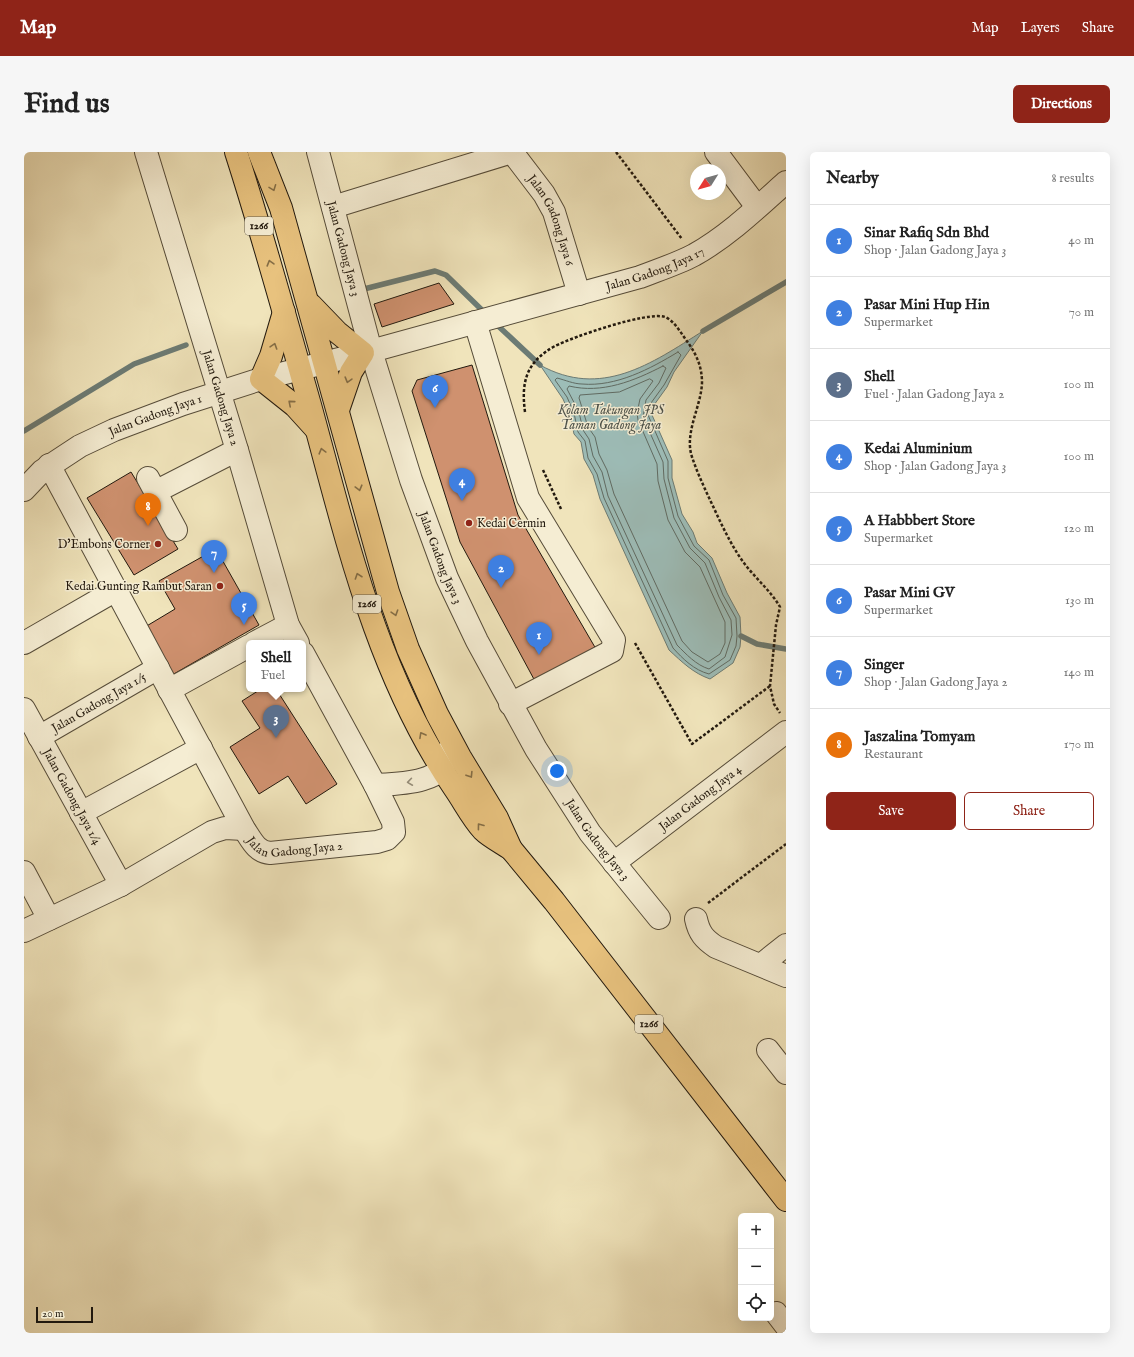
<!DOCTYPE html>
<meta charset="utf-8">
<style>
body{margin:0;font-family:"IM FELL English",serif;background:#f6f6f6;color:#222}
.controls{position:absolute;right:12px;bottom:12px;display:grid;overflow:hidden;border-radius:6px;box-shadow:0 4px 16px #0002}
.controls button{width:36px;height:36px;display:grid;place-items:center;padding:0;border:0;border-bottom:1px solid #e0e0e0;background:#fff;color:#222;font:20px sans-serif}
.compass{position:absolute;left:666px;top:12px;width:36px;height:36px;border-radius:50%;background:#fff;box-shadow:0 4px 16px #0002;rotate:233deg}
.scale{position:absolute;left:12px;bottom:10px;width:57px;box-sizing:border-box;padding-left:4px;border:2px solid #22190e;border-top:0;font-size:11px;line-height:14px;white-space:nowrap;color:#22190e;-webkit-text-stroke:3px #f5edd3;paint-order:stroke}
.you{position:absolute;left:533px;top:619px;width:14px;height:14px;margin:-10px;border:3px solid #fff;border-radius:50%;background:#1a73e8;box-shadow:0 0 0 6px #1a73e833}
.badge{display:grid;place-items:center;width:26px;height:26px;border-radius:50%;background:#8f2418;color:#fff;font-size:13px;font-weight:700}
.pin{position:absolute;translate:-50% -33px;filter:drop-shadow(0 1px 2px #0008)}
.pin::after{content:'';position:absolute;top:21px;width:14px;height:12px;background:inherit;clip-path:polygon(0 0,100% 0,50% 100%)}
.popup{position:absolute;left:222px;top:488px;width:60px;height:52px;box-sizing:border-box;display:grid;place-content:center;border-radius:6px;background:#fff;filter:drop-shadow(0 1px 3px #0005);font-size:13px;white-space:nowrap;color:#767676}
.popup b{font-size:15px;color:#222}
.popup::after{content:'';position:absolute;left:50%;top:100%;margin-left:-8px;border:8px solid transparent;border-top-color:#fff}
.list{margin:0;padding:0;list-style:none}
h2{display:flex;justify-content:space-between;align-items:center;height:52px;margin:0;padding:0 16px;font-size:17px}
h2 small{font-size:13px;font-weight:400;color:#767676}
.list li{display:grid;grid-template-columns:26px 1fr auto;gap:12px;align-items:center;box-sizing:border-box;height:72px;padding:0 16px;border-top:1px solid #e0e0e0}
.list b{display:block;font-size:15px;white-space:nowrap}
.list p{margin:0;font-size:13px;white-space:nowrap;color:#767676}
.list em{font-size:13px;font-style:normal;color:#767676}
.actions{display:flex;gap:8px;padding:12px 16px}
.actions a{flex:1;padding:9px 0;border:1px solid #8f2418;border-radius:6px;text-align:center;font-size:14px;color:#8f2418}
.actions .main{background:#8f2418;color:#fff}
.icon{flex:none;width:22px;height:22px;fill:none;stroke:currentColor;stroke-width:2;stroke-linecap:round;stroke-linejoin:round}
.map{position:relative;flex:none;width:762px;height:1181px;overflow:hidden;border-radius:6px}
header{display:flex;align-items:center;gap:24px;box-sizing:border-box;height:56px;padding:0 20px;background:#8f2418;color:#fff}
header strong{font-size:19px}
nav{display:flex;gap:22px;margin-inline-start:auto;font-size:14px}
.intro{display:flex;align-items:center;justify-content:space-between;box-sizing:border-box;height:96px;padding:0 24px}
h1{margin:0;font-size:28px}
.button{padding:10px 18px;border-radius:6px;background:#8f2418;color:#fff;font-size:14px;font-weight:700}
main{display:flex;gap:24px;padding:0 24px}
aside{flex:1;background:#fff;border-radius:6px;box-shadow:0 4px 16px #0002}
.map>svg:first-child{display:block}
</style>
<header>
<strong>Map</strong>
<nav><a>Map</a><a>Layers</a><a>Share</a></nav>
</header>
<div class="intro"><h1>Find us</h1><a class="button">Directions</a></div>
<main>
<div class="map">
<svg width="762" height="1181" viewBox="0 0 762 1181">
<rect width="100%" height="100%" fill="#f0e4bb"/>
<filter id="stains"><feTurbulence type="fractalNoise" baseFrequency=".005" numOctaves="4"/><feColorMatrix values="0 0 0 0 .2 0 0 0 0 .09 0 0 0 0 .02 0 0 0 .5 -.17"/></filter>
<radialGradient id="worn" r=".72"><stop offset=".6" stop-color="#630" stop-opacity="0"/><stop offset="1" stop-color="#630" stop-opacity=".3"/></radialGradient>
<!-- water -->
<path fill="#9dbdb8" stroke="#6c7b74" d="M679 179 650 220 643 235 630 253 628 263 648 308V326L658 362 669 380 673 391 688 406 703 441 716 465 717 484 716 495 709 511 686 527C669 521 658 510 645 498L576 347 569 323 560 307 557 290 550 282 546 263 539 247 516 213C577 247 627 212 679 179Z"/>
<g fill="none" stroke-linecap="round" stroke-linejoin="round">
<!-- shore -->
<g stroke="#606b63" stroke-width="1">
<path d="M654 200 657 203 640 233 627 251 624 263 644 309V326L654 364 670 394 685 408 699 443 712 466 713 484 712 494 706 508 685 522C670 518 659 507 649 496L580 346 573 322 564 306 561 289 554 280 550 261 543 245 531 228 533 226C541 228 550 232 558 232 592 235 626 217 654 200Z"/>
<path d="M639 214 642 216 635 231 622 248 619 265 639 310 640 327 650 366 666 396 681 411 695 445 707 468 708 483 701 505 685 517C672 513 662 502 653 493L584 344 578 320 569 304 565 287 559 278 555 260 543 237 545 234C578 242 610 229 639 214Z"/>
<polygon points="626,227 629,229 616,247 613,261 614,268 633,312 634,329 644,368 661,400 676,415 701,470 701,491 696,502 684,510 668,500 658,489 590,342 583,318 575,302 571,285 564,275 555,246 556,243 595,240"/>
</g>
<!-- stream -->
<g stroke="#6c7b74" stroke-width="5.5">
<polyline points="336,138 411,119 422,123 462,162"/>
<polyline points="471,171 516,213"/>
<polyline points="679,179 762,130"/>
<polyline points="0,279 110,212 162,193"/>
<polyline points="717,484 733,492 762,497"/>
</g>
</g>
<!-- building -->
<g fill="#cf916f" stroke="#22190e">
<polygon points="415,131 430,152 358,175 350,152"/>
<polygon points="448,213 494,363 572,497 512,531 436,390 388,239 393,228"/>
<polygon points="107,320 154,397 110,423 63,346"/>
<polygon points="192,397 235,473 148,523 121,475 151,457 135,429"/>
<polygon points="237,537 252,537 313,632 282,652 264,624 235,642 206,595 236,576 218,549"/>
</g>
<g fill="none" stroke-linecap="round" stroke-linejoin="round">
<!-- minor casing -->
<g stroke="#564c39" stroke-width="24">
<g id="minor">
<path id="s1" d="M122 0 213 298 264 473 274 491"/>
<path id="s2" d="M294 0 347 199 387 328 423 426 453 489 512 597 566 681 635 766"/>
<polyline points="692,0 733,55"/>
<path id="s3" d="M309 55 488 0 520 42 530 60 555 142"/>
<polyline points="451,170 504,346 590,488 588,499 486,552"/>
<path id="s4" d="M25 313 220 677C227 687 232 700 246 701L353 690 363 687 370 680 369 670 351 633 279 501"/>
<polyline points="124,326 152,378"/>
<path id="s5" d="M0 338 18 319 56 294 90 278 159 252 237 227 347 199 616 125C634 118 653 112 670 103 704 84 733 56 762 30"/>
<polyline points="131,340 213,298"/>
<polyline points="0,491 92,438"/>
<polyline points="230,491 264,473"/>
<polyline points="145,538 225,494"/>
<path id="s6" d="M0 557 97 733"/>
<path id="s7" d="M15 585 134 516"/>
<path d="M351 633C373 632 425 632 423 600"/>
<polyline points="57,661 177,596"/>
<path id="s8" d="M590 711 762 580"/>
<polyline points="0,720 25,767"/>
<path d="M672 767C675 781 680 787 692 795L762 824"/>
<polyline points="0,779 97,733 188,680 201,676 220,677"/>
<polyline points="737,813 762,793"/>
<polyline points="744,898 762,921"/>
<polyline points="752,1161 762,1174"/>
</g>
</g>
<!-- major casing -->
<g stroke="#22190e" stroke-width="24">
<g id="major">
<path d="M212 0C239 84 262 168 286 253 322 384 352 522 431 637 440 650 448 666 459 678 466 685 478 691 487 697"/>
<polyline points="235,0 257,56 364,440 384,497 413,562 436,605 473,666 487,697 530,749 762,1048"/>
<polyline points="287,153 313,180 339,201 327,220 314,258"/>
<polyline points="260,160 247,204 237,227 271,254 291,276"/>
</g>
</g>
<!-- path -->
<g stroke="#22190e" stroke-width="2.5" stroke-dasharray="3 2" stroke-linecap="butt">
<polyline points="592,0 658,87"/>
<path d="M501 260C497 230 502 210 531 194 549 185 623 159 641 165 651 169 658 183 665 192 673 204 678 215 678 231 677 255 660 281 668 305 673 320 680 335 687 350 697 371 706 392 720 411 731 426 747 439 756 455L752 473 746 534 750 552 756 561"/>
<polyline points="519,318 537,357"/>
<polyline points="611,491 668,592 746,534"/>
<polyline points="684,751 762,692"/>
</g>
<!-- minor -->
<use href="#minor" stroke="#f5edd3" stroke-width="22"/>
<!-- major -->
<use href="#major" stroke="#e8c27e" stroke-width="22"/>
</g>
<!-- one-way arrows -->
<defs><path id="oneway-chevron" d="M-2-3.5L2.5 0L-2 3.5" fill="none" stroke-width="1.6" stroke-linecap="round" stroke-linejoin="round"/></defs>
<g stroke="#856e46">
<use href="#oneway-chevron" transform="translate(249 36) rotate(69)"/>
<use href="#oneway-chevron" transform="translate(246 111) rotate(-106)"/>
<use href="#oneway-chevron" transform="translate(250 194) rotate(-72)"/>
<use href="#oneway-chevron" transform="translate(324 228) rotate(106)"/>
<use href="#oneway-chevron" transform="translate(267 251) rotate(-139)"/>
<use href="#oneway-chevron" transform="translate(298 299) rotate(-105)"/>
<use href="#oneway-chevron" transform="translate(335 336) rotate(75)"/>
<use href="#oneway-chevron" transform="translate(334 424) rotate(-109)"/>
<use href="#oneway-chevron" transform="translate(371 461) rotate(72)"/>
<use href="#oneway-chevron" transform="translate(398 583) rotate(-119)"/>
<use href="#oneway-chevron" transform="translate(446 623) rotate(58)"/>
<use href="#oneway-chevron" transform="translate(456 674) rotate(-127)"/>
</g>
<use stroke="#968e7a" href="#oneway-chevron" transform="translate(386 630) rotate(172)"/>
<!-- markers -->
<g fill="#8f2418" stroke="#f5edd3" stroke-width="1.5">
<circle cx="445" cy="371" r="4"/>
<circle cx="134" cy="392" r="4"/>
<circle cx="196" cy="434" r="4"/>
</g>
<g text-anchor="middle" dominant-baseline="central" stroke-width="3" stroke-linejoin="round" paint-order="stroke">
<!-- shield labels -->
<g fill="#f5edd3" stroke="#615949" stroke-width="1">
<rect x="221" y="65" width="28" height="18" rx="3"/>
<rect x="329" y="443" width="28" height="18" rx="3"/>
<rect x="611" y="863" width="28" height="18" rx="3"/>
</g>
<g font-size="11" font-weight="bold" fill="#22190e">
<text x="235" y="74">1266</text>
<text x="343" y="452">1266</text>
<text x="625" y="872">1266</text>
</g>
<!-- street labels -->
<g font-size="12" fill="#22190e" stroke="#f5edd3">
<text stroke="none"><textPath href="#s3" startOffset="267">Jalan Gadong Jaya 6</textPath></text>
<text stroke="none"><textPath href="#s2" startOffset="100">Jalan Gadong Jaya 3</textPath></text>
<text stroke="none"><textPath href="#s5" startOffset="674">Jalan Gadong Jaya 17</textPath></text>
<text stroke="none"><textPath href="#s1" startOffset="257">Jalan Gadong Jaya 2</textPath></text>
<text stroke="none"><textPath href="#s5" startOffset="153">Jalan Gadong Jaya 1</textPath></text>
<text stroke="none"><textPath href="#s2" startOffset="424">Jalan Gadong Jaya 3</textPath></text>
<text stroke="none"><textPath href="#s7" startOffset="69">Jalan Gadong Jaya 1/5</textPath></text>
<text stroke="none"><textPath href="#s6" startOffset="100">Jalan Gadong Jaya 1/4</textPath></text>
<text stroke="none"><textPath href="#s8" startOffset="108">Jalan Gadong Jaya 4</textPath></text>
<text stroke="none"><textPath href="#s4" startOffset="473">Jalan Gadong Jaya 2</textPath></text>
<text stroke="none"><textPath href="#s2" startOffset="748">Jalan Gadong Jaya 3</textPath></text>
</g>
<!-- poi labels -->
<g font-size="12" fill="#22190e" stroke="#f5edd3" text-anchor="end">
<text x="453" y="371" text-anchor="start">Kedai Cermin</text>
<text x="126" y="392">D'Embons Corner</text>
<text x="188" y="434">Kedai Gunting Rambut Saran</text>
</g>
<!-- water labels -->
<g font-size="13" font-style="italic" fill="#4d524a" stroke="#f5edd3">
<text x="587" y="258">Kolam Takungan JPS<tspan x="587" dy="15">Taman Gadong Jaya</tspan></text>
</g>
</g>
<rect width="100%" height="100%" filter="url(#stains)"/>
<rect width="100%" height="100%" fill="url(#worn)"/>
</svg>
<div class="controls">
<button>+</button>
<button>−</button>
<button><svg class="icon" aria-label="locate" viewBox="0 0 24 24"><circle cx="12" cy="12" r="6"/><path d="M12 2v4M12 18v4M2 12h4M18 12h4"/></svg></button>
</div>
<svg class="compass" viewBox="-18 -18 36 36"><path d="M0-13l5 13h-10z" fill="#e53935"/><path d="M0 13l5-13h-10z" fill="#767676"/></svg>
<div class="scale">20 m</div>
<div class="you"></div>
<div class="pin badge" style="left:515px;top:503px;background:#3f7fe0">1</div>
<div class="pin badge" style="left:477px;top:436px;background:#3f7fe0">2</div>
<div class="pin badge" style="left:252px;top:586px;background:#5c6f8a">3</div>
<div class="popup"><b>Shell</b>Fuel</div>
<div class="pin badge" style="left:438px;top:349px;background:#3f7fe0">4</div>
<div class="pin badge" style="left:220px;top:473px;background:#3f7fe0">5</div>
<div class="pin badge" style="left:411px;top:256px;background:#3f7fe0">6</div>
<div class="pin badge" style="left:190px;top:421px;background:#3f7fe0">7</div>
<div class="pin badge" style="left:124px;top:374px;background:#e8710a">8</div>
</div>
<aside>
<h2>Nearby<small>8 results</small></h2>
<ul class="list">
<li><span class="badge" style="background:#3f7fe0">1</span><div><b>Sinar Rafiq Sdn Bhd</b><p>Shop · Jalan Gadong Jaya 3</p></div><em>40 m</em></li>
<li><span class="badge" style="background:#3f7fe0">2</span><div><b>Pasar Mini Hup Hin</b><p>Supermarket</p></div><em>70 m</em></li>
<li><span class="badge" style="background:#5c6f8a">3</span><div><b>Shell</b><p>Fuel · Jalan Gadong Jaya 2</p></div><em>100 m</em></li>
<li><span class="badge" style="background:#3f7fe0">4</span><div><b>Kedai Aluminium</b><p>Shop · Jalan Gadong Jaya 3</p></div><em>100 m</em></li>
<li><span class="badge" style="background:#3f7fe0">5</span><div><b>A Habbbert Store</b><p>Supermarket</p></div><em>120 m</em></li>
<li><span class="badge" style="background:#3f7fe0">6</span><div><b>Pasar Mini GV</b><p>Supermarket</p></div><em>130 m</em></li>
<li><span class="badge" style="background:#3f7fe0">7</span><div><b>Singer</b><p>Shop · Jalan Gadong Jaya 2</p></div><em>140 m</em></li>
<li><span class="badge" style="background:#e8710a">8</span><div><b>Jaszalina Tomyam</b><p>Restaurant</p></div><em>170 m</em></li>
</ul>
<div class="actions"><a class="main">Save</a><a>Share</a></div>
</aside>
</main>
